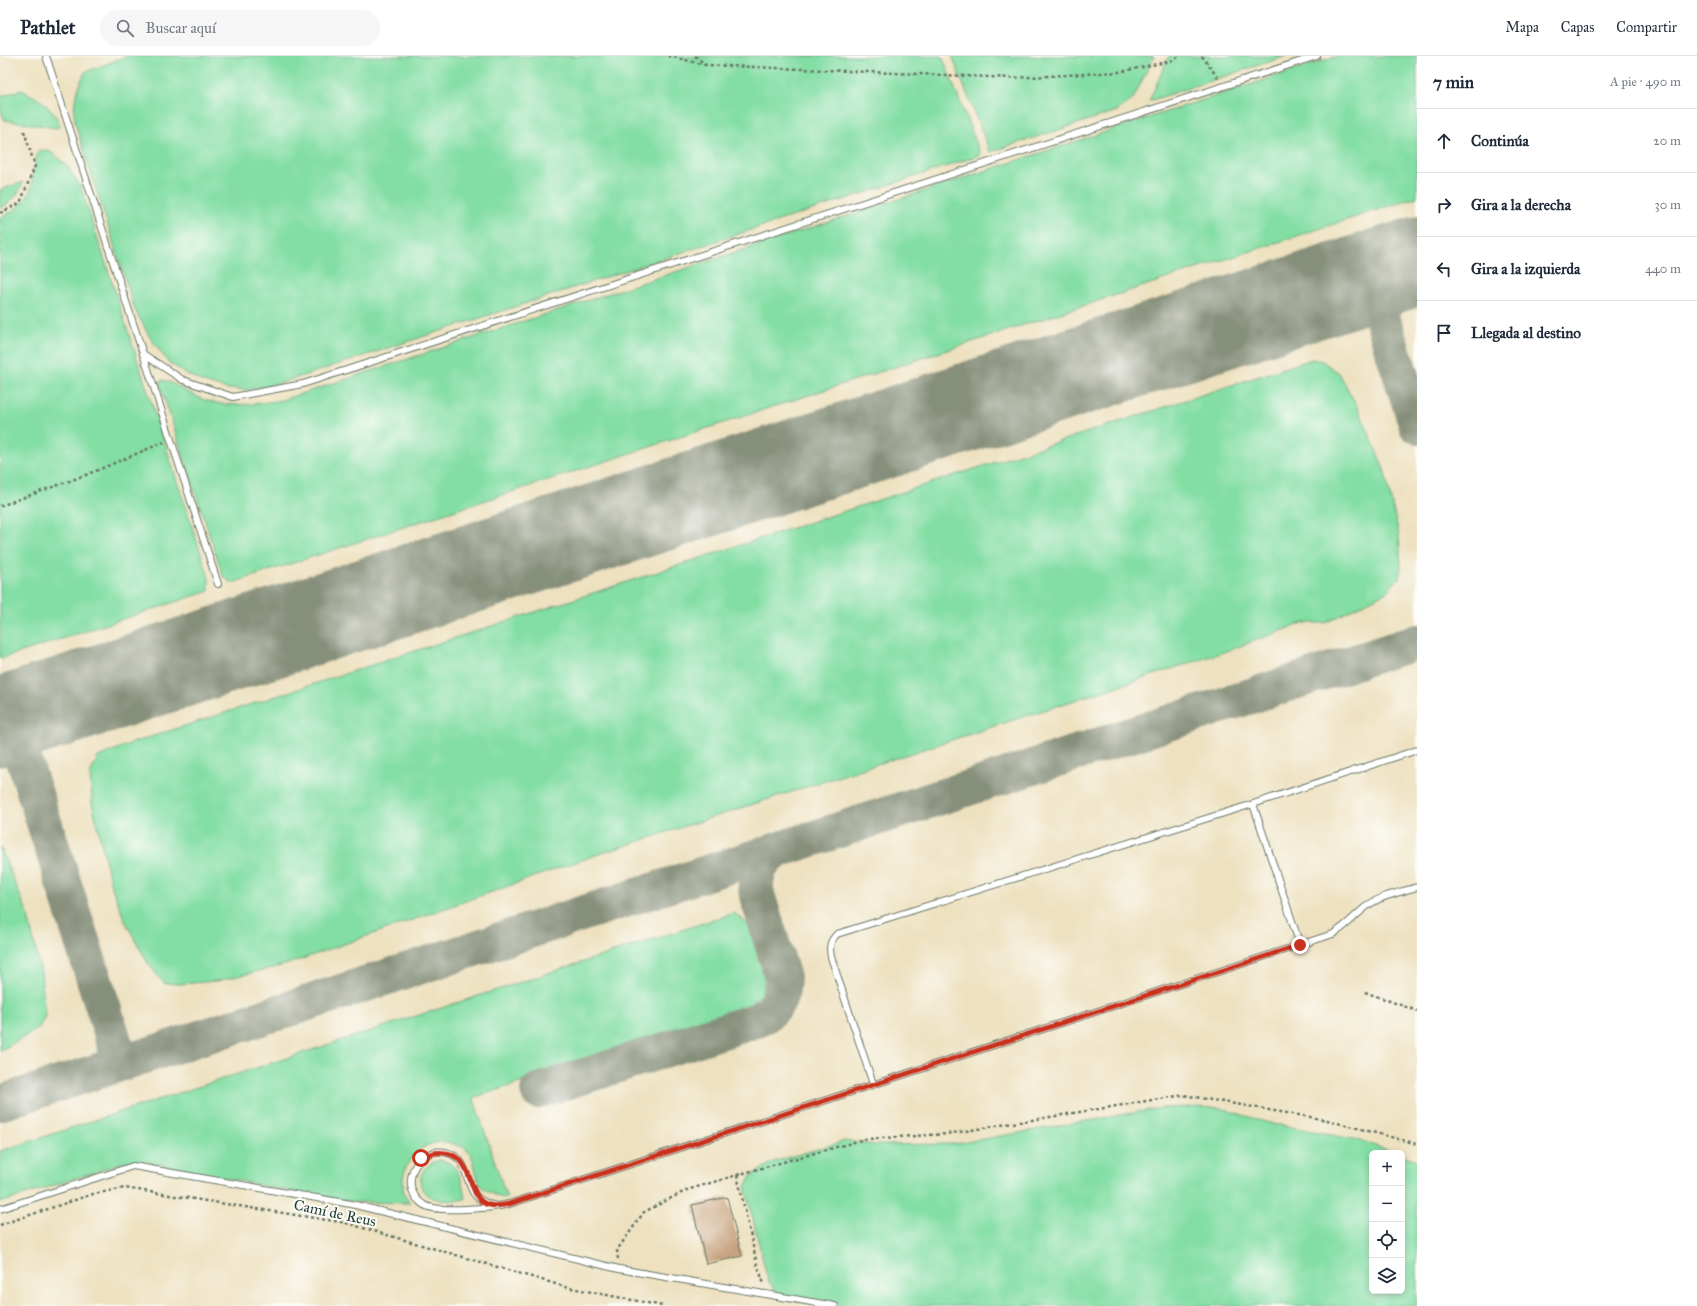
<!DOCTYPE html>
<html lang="es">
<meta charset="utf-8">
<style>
body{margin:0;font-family:"IM FELL Great Primer",serif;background:#f6f6f7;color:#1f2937}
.controls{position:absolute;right:12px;bottom:12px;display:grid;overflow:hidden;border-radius:6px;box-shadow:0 2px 6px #0003}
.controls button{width:36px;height:36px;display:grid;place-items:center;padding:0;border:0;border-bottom:1px solid #e0e1e3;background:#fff;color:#1f2937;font:20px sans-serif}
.stop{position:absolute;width:12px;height:12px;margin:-9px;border:3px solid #c8321e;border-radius:50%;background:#fff}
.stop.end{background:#c8321e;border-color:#fff;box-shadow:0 1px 4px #0008}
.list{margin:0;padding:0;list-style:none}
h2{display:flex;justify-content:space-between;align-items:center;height:52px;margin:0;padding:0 16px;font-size:17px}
h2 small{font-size:13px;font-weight:400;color:#747a83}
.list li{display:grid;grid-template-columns:26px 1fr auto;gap:12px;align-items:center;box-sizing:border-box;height:64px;padding:0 16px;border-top:1px solid #e0e1e3}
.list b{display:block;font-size:15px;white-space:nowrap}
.list em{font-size:13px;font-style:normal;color:#747a83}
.icon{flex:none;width:22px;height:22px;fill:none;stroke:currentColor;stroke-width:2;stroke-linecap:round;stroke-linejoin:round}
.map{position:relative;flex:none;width:1417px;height:1250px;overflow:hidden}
header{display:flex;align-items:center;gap:24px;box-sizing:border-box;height:56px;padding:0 20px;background:#fff;border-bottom:1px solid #e0e1e3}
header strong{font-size:19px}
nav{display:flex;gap:22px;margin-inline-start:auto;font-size:14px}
.search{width:280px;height:36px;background:#f6f6f7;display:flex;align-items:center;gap:10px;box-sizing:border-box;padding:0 14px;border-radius:22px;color:#747a83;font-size:15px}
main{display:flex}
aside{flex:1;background:#fff}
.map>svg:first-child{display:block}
</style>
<header>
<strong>Pathlet</strong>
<div class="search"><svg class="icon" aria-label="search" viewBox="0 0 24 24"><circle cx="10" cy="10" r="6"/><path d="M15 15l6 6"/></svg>Buscar aquí</div>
<nav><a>Mapa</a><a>Capas</a><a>Compartir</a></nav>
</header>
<main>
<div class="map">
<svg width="1417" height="1250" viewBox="0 0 1417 1250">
<rect width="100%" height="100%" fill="#fdfcf7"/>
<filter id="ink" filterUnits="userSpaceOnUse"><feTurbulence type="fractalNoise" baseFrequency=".025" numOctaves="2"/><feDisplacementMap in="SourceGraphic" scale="8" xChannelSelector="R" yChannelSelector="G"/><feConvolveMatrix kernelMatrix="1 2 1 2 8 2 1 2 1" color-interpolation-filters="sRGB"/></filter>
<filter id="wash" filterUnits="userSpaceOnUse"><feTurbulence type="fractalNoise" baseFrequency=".012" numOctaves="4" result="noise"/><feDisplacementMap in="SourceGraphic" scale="16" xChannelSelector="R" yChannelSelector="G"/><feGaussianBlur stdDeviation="0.9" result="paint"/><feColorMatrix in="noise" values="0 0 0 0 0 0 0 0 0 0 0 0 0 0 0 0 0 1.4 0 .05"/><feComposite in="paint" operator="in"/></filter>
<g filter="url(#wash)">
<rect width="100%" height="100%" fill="#ede1c0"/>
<!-- green -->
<g fill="#83dea4" stroke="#518e6c">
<path d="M128 0H942L981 99 281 327 248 334 227 333 203 326 186 318 168 306 151 283 135 254 75 67C72 47 77 33 85 16Z"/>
<polygon points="952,0 1154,0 1133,43 1117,55 990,96"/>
<polygon points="1169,0 1287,0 1149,45"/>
<path d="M1338 0H1417V141L232 527 223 520 159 326 163 324C178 328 190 339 205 344 231 352 256 348 282 344Z"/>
<path d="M21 34C38 42 54 51 60 70L56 72 5 64C0 57 0 46 0 36L2 40Z"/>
<path d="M47 94C65 105 70 113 81 132L209 522V535L0 603V162C41 140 27 133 38 95Z"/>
<path d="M23 126C19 139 11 146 0 153V134Z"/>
<polygon points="1312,303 1322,305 1339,317 1359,354 1384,413 1399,479 1401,512 1399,522 1385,537 1325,567 1303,567 1227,595 596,799 285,909 217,925 179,928 164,927 149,909 125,865 111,829 92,747 90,718 98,701 129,688"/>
<polygon points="0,791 27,856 41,917 45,960 39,972 0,995"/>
<path d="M734 857C750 867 751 875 757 892 765 916 771 939 745 955L476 1041 474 1044 507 1142C500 1142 496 1140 490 1136 488 1135 484 1133 482 1131 474 1122 477 1100 465 1092 462 1090 457 1089 453 1088 424 1079 397 1107 404 1137 404 1140 408 1144 410 1147L354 1146 289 1135 149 1106H125L0 1147V1095Z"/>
<polygon points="1190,1051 1221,1052 1265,1066 1358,1084 1396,1097 1372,1097 1372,1235 1402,1235 1402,1099 1417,1104 1417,1250 839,1250 789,1244 777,1236 768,1225 745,1131 751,1120 773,1106 845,1085 877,1089 955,1088 1161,1052"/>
<path d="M440 1104C460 1107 462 1126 465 1143 455 1145 442 1146 433 1142 412 1134 419 1108 440 1104Z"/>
</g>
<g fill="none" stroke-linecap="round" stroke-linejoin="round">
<!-- taxiway -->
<g stroke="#868f7a" stroke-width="36">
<polyline points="1369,221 1417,370"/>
<polyline points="11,663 121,1007"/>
<path d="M538 1035 757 964C775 956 783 941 783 922L757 839C753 820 760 804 777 795"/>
<polyline points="0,1047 1417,586"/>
</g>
<!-- runway -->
<polyline stroke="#868f7a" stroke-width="89" points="0,666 1417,205"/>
</g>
<g id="blocks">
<!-- building -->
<polygon fill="#c6a07b" points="727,1141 742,1200 706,1208 692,1149"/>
</g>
</g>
<g filter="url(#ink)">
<use href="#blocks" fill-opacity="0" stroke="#677665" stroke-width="1"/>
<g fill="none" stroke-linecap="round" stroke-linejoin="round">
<!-- service casing -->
<g stroke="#677665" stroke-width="8">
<g id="service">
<polyline points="46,0 218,528"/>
<polyline points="143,298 183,324 233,341 303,328 1317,0"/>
<polyline points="1253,748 1300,889"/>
<path d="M873 1028 831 901C829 890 830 885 837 878L1253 748 1417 694"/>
<path d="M496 1150C488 1148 481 1146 475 1139 464 1124 469 1101 445 1096 415 1091 397 1132 424 1149 437 1157 493 1152 509 1148L1333 878C1348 869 1354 860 1367 850 1380 840 1401 836 1417 831"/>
<polyline points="0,1153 133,1110 351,1148 619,1213 835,1250"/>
</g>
</g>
<!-- path -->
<g stroke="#677665" stroke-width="2.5" stroke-dasharray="3 3" stroke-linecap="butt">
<polyline points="668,0 706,9"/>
<polyline points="695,0 706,9 1013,22 1119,16 1171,5 1180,0"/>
<polyline points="1202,0 1218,22"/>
<polyline points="0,157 20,147 35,110 24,75"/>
<polyline points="0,450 86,419 164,386"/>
<polyline points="1365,936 1417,955"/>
<polyline points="737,1119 865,1083 947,1078 1183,1039 1327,1064 1417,1088"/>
<polyline points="0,1169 93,1138 125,1132 346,1167 566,1231 663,1250"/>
<polyline points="618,1203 617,1194 644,1156 687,1134 737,1119 757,1208 764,1228"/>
</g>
<!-- service -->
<use href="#service" stroke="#fff" stroke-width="6"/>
</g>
</g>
<g fill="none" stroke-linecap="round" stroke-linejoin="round" filter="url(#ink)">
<!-- route -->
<path stroke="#c8321e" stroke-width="5" d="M421 1102C436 1093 457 1094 466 1113 476 1136 475 1156 509 1148L1300 889"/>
</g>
<g text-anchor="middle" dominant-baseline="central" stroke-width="4" stroke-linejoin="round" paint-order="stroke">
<!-- street labels -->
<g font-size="15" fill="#1f3d34" stroke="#fdfcf7">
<text transform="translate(335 1157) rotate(12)">Camí de Reus</text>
</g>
</g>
</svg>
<div class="controls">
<button>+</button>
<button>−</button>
<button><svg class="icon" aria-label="locate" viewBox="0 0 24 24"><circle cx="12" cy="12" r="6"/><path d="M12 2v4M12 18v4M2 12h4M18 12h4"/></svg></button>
<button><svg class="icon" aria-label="layers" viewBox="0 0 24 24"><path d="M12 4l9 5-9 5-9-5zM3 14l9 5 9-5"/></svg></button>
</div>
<div class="stop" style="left:421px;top:1102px"></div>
<div class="stop end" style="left:1300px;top:889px"></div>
</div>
<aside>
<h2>7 min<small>A pie · 490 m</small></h2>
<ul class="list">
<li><svg class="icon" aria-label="ahead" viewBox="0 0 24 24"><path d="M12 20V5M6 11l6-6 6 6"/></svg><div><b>Continúa</b></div><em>20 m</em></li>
<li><svg class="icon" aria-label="right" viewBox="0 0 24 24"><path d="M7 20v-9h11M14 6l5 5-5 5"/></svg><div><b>Gira a la derecha</b></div><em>30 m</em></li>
<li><svg class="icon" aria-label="left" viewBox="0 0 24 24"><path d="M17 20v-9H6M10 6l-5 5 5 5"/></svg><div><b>Gira a la izquierda</b></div><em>440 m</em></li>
<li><svg class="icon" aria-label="arrive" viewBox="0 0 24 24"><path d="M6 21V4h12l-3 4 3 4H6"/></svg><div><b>Llegada al destino</b></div></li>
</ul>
</aside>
</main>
